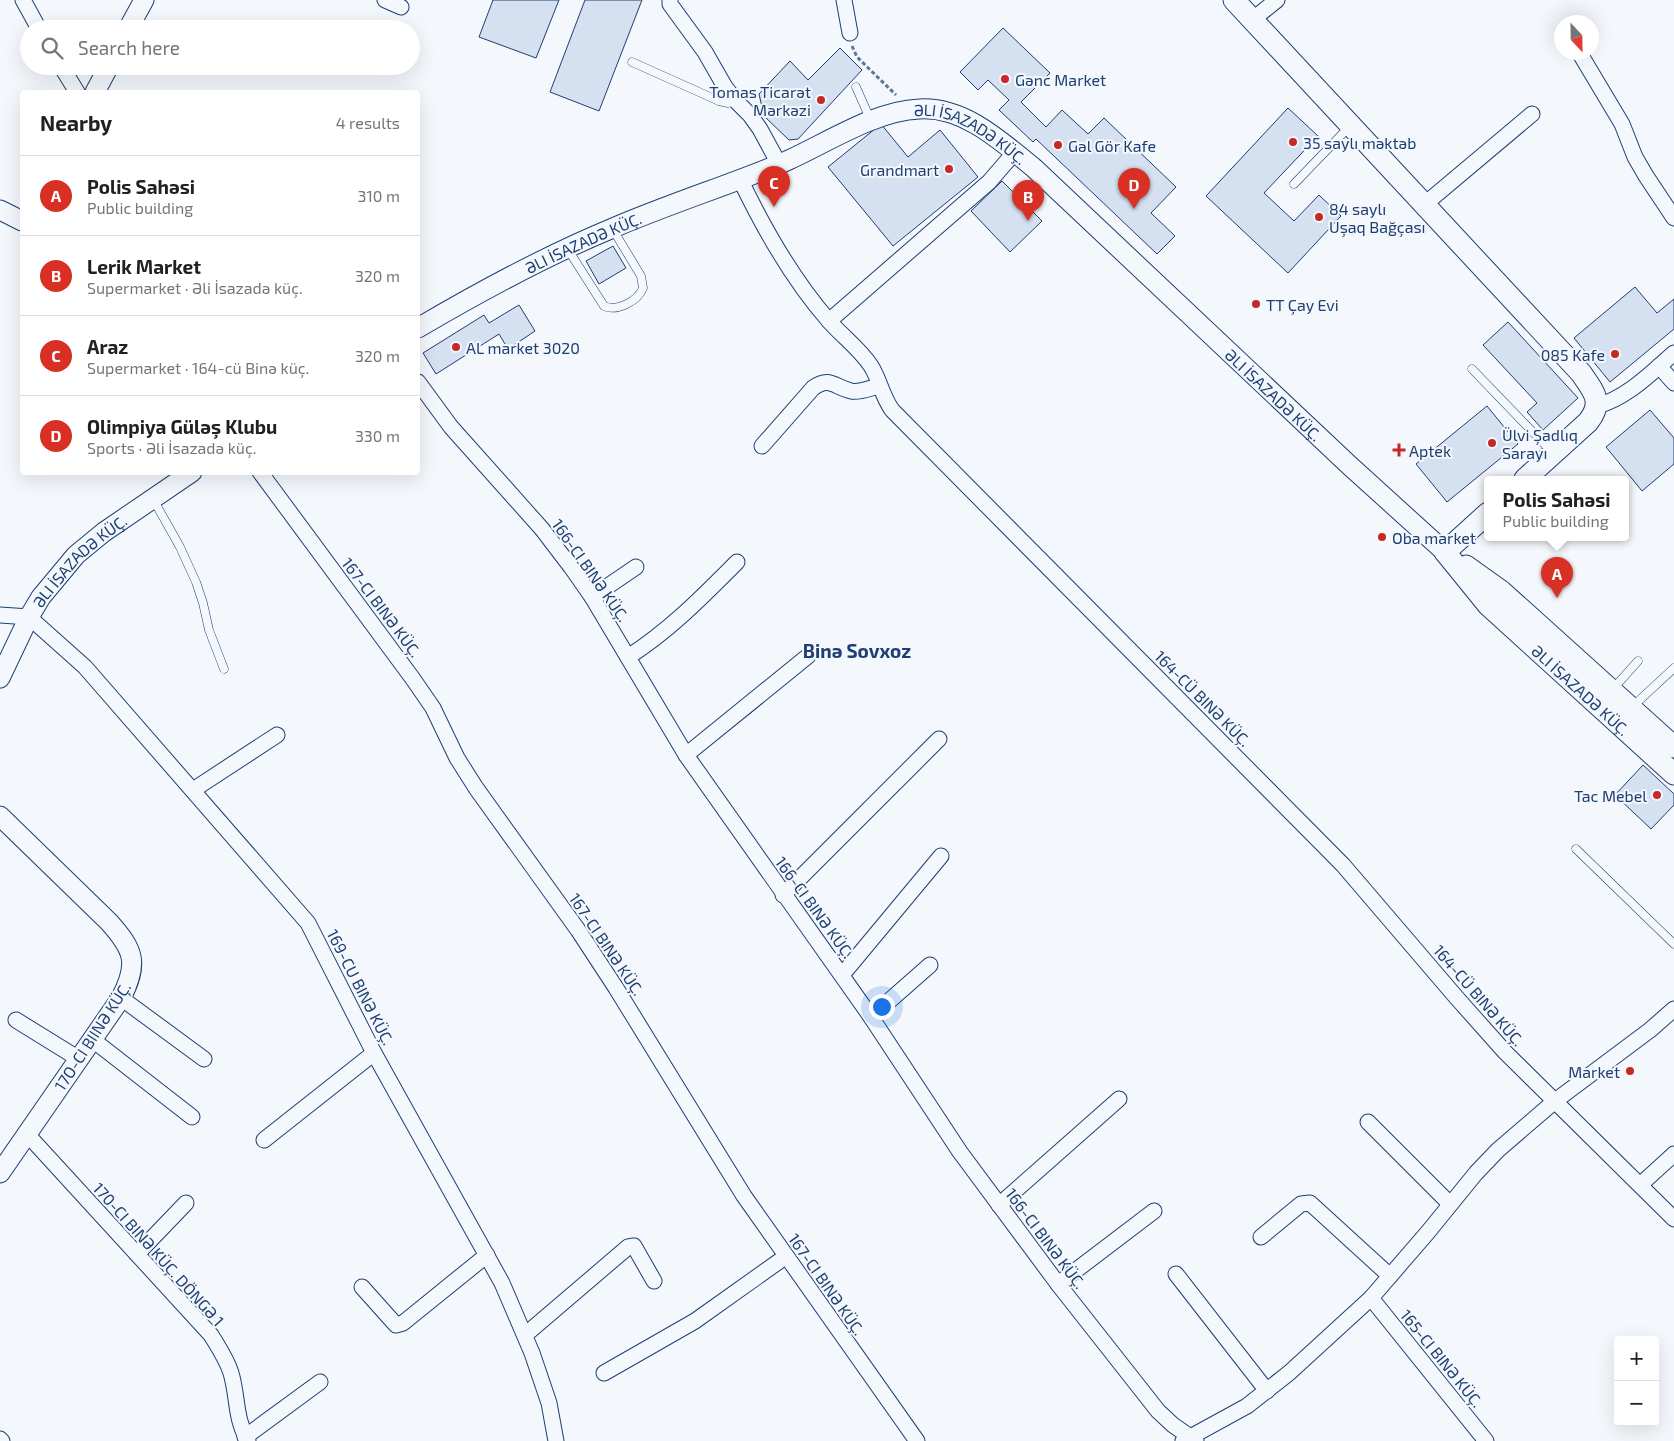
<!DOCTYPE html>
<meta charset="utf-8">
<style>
body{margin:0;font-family:"Exo 2",sans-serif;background:#f2f2f2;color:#202124}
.controls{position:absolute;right:15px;bottom:15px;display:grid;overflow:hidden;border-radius:5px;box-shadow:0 5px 20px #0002}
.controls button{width:45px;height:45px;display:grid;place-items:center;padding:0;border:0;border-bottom:1px solid #e0e0e0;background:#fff;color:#202124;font:25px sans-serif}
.compass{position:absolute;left:1554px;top:15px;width:45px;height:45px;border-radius:50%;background:#fff;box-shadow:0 5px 20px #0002;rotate:158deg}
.you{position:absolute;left:881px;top:1006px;width:18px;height:18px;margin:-12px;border:4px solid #fff;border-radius:50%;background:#1a73e8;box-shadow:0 0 0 8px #1a73e833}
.badge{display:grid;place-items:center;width:32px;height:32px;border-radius:50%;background:#d93025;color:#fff;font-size:16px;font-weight:700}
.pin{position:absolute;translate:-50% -41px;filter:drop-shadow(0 1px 2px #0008)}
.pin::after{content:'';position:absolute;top:26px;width:18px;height:15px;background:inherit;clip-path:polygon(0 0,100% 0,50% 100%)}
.popup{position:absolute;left:1484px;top:476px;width:145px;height:65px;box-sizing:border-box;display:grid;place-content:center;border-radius:5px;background:#fff;filter:drop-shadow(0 1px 4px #0005);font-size:16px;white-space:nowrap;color:#757577}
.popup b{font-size:19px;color:#202124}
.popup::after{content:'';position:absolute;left:50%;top:100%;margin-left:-10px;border:10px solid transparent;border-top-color:#fff}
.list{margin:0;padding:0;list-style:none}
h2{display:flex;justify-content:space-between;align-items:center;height:65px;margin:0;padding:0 20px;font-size:21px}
h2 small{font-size:16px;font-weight:400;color:#757577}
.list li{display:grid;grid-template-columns:32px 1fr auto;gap:15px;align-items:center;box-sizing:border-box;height:80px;padding:0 20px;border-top:1px solid #e0e0e0}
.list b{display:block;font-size:19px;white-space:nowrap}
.list p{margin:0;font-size:16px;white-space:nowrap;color:#757577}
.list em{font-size:16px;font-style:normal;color:#757577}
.icon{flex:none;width:28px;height:28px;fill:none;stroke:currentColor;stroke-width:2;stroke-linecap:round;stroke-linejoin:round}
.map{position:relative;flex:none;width:1674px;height:1441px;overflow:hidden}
.search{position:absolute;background:#fff;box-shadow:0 5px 20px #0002;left:20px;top:20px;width:400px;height:55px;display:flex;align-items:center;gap:12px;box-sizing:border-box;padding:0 18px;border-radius:28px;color:#757577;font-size:19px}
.panel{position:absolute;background:#fff;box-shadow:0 5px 20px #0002;left:20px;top:90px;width:400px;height:385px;border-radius:5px}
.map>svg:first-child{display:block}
</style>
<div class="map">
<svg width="1674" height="1441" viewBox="0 0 1674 1441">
<rect width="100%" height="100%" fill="#f4f7fb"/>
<!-- building -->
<g fill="#d5e0f0" stroke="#1d3f73">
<polygon points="493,0 559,0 536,58 479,37"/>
<polygon points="585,0 642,0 599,111 550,92"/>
<polygon points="1003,28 1050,73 1021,102 1046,127 1062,110 1088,134 1104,118 1176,187 1151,213 1175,236 1157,254 1036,139 1033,142 999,110 1009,100 988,80 978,90 960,72"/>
<polygon points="840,48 862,70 798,139 789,140 764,116 759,94 790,61 808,80"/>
<polygon points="1288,108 1318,136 1264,193 1294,221 1319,195 1341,216 1288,273 1206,196"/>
<polygon points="881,124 908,157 940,130 978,177 893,246 828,167"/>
<polygon points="1002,181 1042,221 1010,252 971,211"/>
<polygon points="613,246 626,268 599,284 586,261"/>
<polygon points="1635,287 1657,313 1674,299 1674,329 1610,382 1574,338"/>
<polygon points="519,305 535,331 508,349 499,334 436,374 423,353 484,315 489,323"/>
<polygon points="1508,322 1578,398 1543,430 1527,412 1537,403 1483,345"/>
<polygon points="1487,406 1518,444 1447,502 1416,464"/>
<polygon points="1650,410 1674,438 1674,464 1642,491 1606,447"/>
<polygon points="1643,765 1674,794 1674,805 1651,829 1615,795"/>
</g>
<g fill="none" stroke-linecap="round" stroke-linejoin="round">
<!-- service casing -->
<g stroke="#1d3f73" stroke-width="9">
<g id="service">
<polyline points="632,62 719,101 728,103 736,101"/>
<polyline points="856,87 871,121"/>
<polyline points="1294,184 1350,126"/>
<path d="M567 248 604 306C617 312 638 301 643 288L641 276 612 228"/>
<polyline points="1472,369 1552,452"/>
<polyline points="153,499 180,547 196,582 203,603 209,630 224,669"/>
<polyline points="1612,690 1638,661"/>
<polyline points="1632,707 1674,668"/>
<polyline points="1576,849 1674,944"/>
</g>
</g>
<!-- minor casing -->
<g stroke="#1d3f73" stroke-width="17">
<g id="minor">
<polyline points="23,0 39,29"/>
<polyline points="385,0 401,7"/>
<polyline points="670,0 670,4 705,52 725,87 736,101 750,115 760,129 779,164"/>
<polyline points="844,0 850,33"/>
<polyline points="1252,20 1277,0"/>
<polyline points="1579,52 1622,124 1635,157 1646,176 1674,218"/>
<polyline points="61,66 77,92"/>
<path d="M740 179C764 229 792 279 829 321 842 336 860 349 871 366 880 380 881 394 892 410L1343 865 1456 997 1505 1052 1674 1219"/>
<polyline points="1425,204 1532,114"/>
<polyline points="829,321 989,182 1015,152"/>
<polyline points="1659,366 1674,383"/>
<polyline points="418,382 451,427 542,529 571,567 592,597 686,755 871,1017 960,1152 1058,1284 1158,1411 1173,1425 1196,1441"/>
<path d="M1597 406C1627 398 1651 373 1674 353"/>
<path d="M762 446 813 388C830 376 834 387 851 391 859 393 870 388 879 386"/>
<polyline points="260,472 413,679 433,708 457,758 476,788 578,930 616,988 744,1196 917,1441"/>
<polyline points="592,597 636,567"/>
<polyline points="0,615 29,617 85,667 308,923 374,1053 502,1283 532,1353 549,1403 556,1441"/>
<path d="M628 657C670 630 702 597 737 562"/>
<polyline points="686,755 808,656"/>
<polyline points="193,790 277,735"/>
<polyline points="783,895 939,739"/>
<polyline points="842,975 941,856"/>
<polyline points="121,998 204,1059"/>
<polyline points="871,1017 930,965"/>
<polyline points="16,1020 79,1059"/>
<polyline points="93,1040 192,1117"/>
<polyline points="1368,1122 1450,1204"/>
<path d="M26 1133 211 1335C219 1348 227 1360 231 1373 238 1397 235 1419 248 1441"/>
<polyline points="264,1140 374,1053"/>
<polyline points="1640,1185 1674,1154"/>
<polyline points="999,1205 1119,1099"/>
<polyline points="1261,1237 1301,1204 1310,1203 1390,1276"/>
<polyline points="137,1254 186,1203"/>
<polyline points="1176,1274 1267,1391"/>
<polyline points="1058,1284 1154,1211"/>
<polyline points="362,1287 396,1325 403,1323 487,1255"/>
<polyline points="1371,1298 1486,1441"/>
<polyline points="525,1335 628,1247 634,1246 654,1281"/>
<polyline points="604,1373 695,1321 785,1257"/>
<polyline points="245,1437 320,1382"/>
<polyline points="0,1439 2,1441"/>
<polyline points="1183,1441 1247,1406 1289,1373 1371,1298 1428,1232 1476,1173 1498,1150 1555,1101 1650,1030 1674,1009"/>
</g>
</g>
<!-- tertiary casing -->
<g stroke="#1d3f73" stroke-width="21">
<g id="tertiary">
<polyline points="128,29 144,0"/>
<polyline points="95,92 109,66"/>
<polyline points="0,210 22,221"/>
<path id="s1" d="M418 328C481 291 545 256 613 228 669 204 726 186 782 163 824 145 873 111 919 109 964 106 1002 142 1034 168L1349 465 1445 552"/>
<path id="s2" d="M0 678 29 617 41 597 76 555 104 532 192 472"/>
<path d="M0 816 109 922C134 950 139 963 121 998L0 1173"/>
</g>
</g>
<!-- secondary casing -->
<g stroke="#1d3f73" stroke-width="23">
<g id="secondary">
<path d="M1234 0 1581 373C1594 392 1604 402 1588 422L1525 479"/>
<path id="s3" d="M1445 552 1488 605 1674 774"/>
<polyline points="1445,552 1488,513"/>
<polyline points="1466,566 1501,591 1674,747"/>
</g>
</g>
<!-- path -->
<polyline stroke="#5e769c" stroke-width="3" stroke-dasharray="4 2.5" stroke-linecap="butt" points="852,46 857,57 896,95"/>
<!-- service -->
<use href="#service" stroke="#f4f7fb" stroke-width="8"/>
<!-- minor -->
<use href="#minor" stroke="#f4f7fb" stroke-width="15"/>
<!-- tertiary -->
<use href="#tertiary" stroke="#f4f7fb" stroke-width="19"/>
<!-- secondary -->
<use href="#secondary" stroke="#f4f7fb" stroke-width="21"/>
</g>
<!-- markers -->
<g fill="#c62828" stroke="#f4f7fb" stroke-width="2">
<circle cx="1005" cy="79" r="5"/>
<circle cx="821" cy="100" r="5"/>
<circle cx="1293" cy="142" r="5"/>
<circle cx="1058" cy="145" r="5"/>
<circle cx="949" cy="169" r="5"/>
<circle cx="1319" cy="217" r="5"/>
<circle cx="1256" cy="304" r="5"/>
<circle cx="456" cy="347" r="5"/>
<circle cx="1615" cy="354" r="5"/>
<circle cx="1492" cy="443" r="5"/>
<path d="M1396.5 442.5h5v5h5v5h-5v5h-5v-5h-5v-5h5z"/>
<circle cx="1382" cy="537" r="5"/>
<circle cx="1657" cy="795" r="5"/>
<circle cx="1630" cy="1071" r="5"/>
</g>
<g text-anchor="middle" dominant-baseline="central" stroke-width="4" stroke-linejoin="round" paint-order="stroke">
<!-- poi labels -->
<g font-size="16" fill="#1d3f73" stroke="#f4f7fb" text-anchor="start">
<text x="1015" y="79">Gənc Market</text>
<text x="811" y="91" text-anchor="end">Tomas Ticarət<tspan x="811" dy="18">Mərkəzi</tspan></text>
<text x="1303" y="142">35 saylı məktəb</text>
<text x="1068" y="145">Gəl Gör Kafe</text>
<text x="939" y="169" text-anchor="end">Grandmart</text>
<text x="1329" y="208">84 saylı<tspan x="1329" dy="18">Uşaq Bağçası</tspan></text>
<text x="1266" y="304">TT Çay Evi</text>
<text x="466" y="347">AL market 3020</text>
<text x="1605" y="354" text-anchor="end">085 Kafe</text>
<text x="1502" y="434">Ülvi Şadlıq<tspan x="1502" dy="18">Sarayı</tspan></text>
<text x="1409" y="450">Aptek</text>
<text x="1392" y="537">Oba market</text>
<text x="1647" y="795" text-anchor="end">Tac Mebel</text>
<text x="1620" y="1071" text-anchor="end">Market</text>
</g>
<!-- street labels -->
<g font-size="16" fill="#1d3f73" stroke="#f4f7fb">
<text stroke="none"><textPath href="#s1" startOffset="606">ƏLI İSAZADƏ KÜÇ.</textPath></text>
<text stroke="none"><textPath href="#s1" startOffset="186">ƏLI İSAZADƏ KÜÇ.</textPath></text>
<text stroke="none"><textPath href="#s1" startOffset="1011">ƏLI İSAZADƏ KÜÇ.</textPath></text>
<text stroke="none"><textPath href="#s2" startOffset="144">ƏLI İSAZADƏ KÜÇ.</textPath></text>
<text transform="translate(591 570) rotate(55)">166-CI BINƏ KÜÇ.</text>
<text transform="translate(382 607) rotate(53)">167-CI BINƏ KÜÇ.</text>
<text stroke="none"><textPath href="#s3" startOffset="194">ƏLI İSAZADƏ KÜÇ.</textPath></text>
<text transform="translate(1203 698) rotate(45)">164-CÜ BINƏ KÜÇ.</text>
<text transform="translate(815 907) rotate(54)">166-CI BINƏ KÜÇ.</text>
<text transform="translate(607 944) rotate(56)">167-CI BINƏ KÜÇ.</text>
<text transform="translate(361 987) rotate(63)">169-CU BINƏ KÜÇ.</text>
<text transform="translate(1479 995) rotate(49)">164-CÜ BINƏ KÜÇ.</text>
<text transform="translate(92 1036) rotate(-57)">17O-CI BIINƏ KÜÇ.</text>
<text transform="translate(1046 1238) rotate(53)">166-CI BINƏ KÜÇ.</text>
<text transform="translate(159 1254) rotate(48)">170-CI BINƏ KÜÇ. DÖNGƏ 1</text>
<text transform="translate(827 1284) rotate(55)">167-CI BINƏ KÜÇ.</text>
<text transform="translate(1442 1358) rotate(51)">165-CI BINƏ KÜÇ.</text>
</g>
<!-- quarter labels -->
<g font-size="19" font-weight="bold" fill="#1d3f73" stroke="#f4f7fb">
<text x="857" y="650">Binə Sovxoz</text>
</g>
</g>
</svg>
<div class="controls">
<button>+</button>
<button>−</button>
</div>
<svg class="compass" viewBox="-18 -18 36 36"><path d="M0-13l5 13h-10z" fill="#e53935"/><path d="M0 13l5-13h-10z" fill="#757577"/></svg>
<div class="you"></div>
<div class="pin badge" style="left:1557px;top:598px">A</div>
<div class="popup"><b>Polis Sahəsi</b>Public building</div>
<div class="pin badge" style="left:1028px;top:221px">B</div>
<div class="pin badge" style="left:774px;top:207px">C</div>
<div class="pin badge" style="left:1134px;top:209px">D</div>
<div class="search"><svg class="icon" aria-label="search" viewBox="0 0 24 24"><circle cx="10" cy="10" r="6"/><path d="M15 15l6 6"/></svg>Search here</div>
<section class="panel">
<h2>Nearby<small>4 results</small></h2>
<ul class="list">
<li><span class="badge">A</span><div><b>Polis Sahəsi</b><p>Public building</p></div><em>310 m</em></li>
<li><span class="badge">B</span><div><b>Lerik Market</b><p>Supermarket · Əli İsazadə küç.</p></div><em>320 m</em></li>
<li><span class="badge">C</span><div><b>Araz</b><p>Supermarket · 164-cü Binə küç.</p></div><em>320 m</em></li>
<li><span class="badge">D</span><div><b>Olimpiya Güləş Klubu</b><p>Sports · Əli İsazadə küç.</p></div><em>330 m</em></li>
</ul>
</section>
</div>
